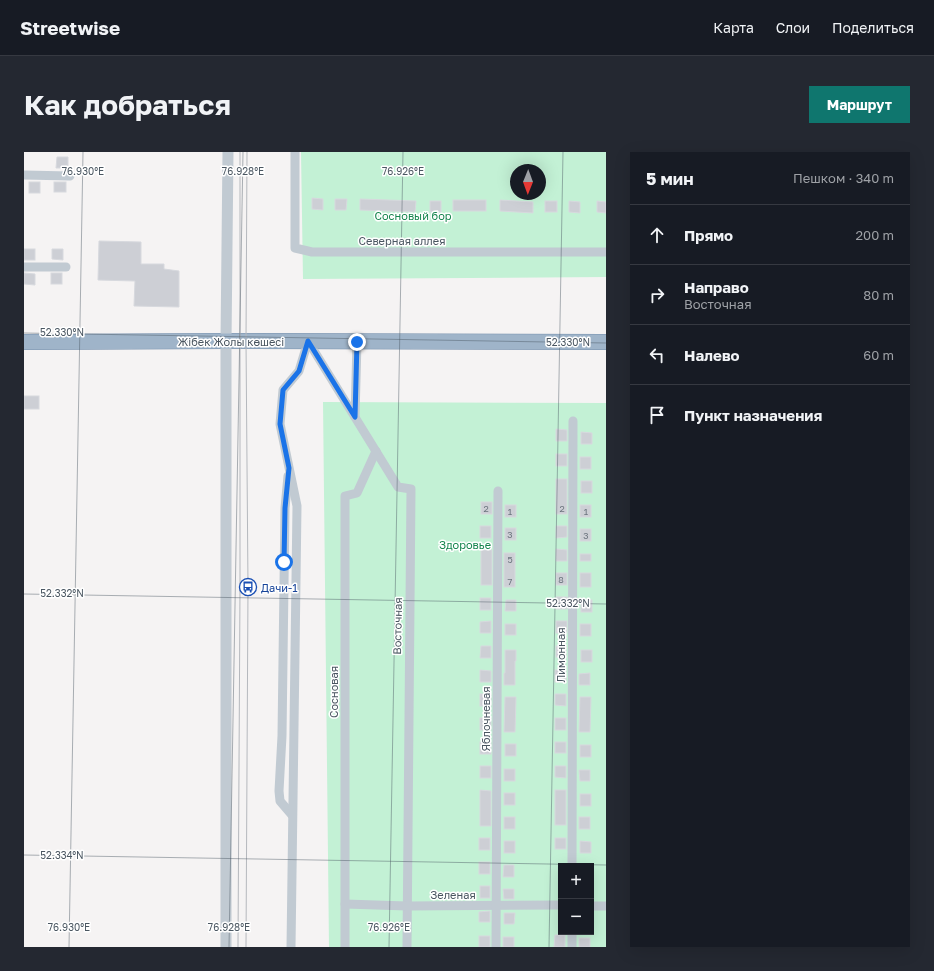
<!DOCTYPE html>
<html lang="ru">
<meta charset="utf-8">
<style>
body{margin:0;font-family:"Golos Text",sans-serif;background:#242831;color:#f1f3f6}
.controls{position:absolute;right:12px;bottom:12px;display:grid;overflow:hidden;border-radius:0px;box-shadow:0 4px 16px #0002}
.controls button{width:36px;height:36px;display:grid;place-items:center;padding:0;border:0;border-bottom:1px solid #363941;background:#171b24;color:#f1f3f6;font:20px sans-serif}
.compass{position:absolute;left:486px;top:12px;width:36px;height:36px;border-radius:50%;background:#171b24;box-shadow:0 4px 16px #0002;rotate:181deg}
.stop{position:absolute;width:12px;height:12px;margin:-9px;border:3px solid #1a73e8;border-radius:50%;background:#fff}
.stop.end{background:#1a73e8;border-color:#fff;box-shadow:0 1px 4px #0008}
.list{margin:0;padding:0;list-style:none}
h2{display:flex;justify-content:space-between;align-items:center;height:52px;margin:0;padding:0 16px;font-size:17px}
h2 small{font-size:13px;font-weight:400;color:#9ea1a6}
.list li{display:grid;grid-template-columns:26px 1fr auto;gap:12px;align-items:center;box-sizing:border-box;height:60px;padding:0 16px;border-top:1px solid #363941}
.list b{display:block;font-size:15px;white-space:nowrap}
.list p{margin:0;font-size:13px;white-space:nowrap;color:#9ea1a6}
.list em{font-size:13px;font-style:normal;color:#9ea1a6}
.icon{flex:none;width:22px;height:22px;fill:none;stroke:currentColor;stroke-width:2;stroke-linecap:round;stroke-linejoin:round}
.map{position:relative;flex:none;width:582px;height:795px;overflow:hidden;border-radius:0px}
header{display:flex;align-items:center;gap:24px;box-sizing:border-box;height:56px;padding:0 20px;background:#171b24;border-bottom:1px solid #363941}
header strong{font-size:19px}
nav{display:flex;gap:22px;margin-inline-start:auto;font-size:14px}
.intro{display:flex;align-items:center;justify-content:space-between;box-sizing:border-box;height:96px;padding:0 24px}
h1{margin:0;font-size:28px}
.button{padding:10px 18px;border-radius:0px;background:#0f766e;color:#fff;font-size:14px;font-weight:700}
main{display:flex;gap:24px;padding:0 24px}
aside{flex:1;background:#171b24;border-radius:0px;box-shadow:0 4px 16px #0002}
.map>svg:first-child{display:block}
</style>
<header>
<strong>Streetwise</strong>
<nav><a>Карта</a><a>Слои</a><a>Поделиться</a></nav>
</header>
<div class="intro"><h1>Как добраться</h1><a class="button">Маршрут</a></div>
<main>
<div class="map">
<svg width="582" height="795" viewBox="0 0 582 795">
<rect width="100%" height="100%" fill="#f5f3f3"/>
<!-- green -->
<g fill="#c3f1d5" fill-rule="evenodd">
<path d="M277 0H582V125L279 127ZM492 18H516V42H492Z"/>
<path d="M299 250 582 251V795H305ZM537 714H567V780H537Z"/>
</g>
<!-- building -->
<g fill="#cdcfd5" stroke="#d7d9de">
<polygon points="33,5 44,5 44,16 32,16"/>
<rect x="5" y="30" width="11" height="11"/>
<rect x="30" y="30" width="12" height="10"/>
<polygon points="288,46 299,47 299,58 288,57"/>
<polygon points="311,47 323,47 322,58 311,58"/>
<polygon points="336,47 392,49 391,60 336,58"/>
<rect x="429" y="48" width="33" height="11"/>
<polygon points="476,48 509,50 509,61 476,59"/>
<rect x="406" y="49" width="11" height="11"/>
<rect x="521" y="49" width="12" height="11"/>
<polygon points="545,49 556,50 556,61 545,60"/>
<polygon points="573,49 582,50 582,61 573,60"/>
<polygon points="75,89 117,90 117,112 140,112 140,117 155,119 155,155 110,154 111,129 74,128"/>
<rect x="0" y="97" width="11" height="11"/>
<polygon points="28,97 39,97 39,108 28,107"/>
<polygon points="0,121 11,122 11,133 0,132"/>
<rect x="27" y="121" width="11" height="11"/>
<rect x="0" y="244" width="15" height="13"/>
<polygon points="532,277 543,278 543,289 532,289"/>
<polygon points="557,280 568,281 568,292 557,292"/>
<rect x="532" y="302" width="11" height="12"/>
<rect x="556" y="305" width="11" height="12"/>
<rect x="532" y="327" width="11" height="35"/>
<rect x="557" y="329" width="11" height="12"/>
<rect x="457" y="350" width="11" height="12"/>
<rect x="481" y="353" width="11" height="12"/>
<rect x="556" y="353" width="11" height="12"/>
<rect x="456" y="374" width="11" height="12"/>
<polygon points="532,374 543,374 543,385 532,386"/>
<rect x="481" y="376" width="11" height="12"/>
<rect x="556" y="377" width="11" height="12"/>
<polygon points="532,397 543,398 543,409 532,409"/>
<rect x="457" y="398" width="11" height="35"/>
<rect x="480" y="401" width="11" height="34"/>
<rect x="556" y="402" width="11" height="7"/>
<rect x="532" y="421" width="11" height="12"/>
<rect x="556" y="421" width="11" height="14"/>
<rect x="532" y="445" width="11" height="12"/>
<rect x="456" y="446" width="11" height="12"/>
<polygon points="482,448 492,448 492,459 481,459"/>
<rect x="557" y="448" width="11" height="12"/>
<polygon points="467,469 467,481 456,481 456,470"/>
<rect x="532" y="469" width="11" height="12"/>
<rect x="481" y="472" width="11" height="11"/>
<rect x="556" y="472" width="11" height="12"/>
<polygon points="457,494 467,494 467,506 456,506"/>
<rect x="532" y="494" width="10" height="11"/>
<polygon points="481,498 492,498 492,509 491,509 491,533 480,533 480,521 481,521"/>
<rect x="557" y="498" width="11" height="12"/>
<polygon points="456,518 467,519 467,530 456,530"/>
<rect x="531" y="518" width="11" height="12"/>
<polygon points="566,521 566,533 555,533 555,522"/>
<rect x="456" y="542" width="11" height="12"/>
<polygon points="531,542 542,542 542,554 531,553"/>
<polygon points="481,545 492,545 491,580 480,580"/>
<polygon points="556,545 567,545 566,580 555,580"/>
<rect x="456" y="566" width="11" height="12"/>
<rect x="531" y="566" width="11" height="12"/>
<rect x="456" y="590" width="11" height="12"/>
<rect x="531" y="590" width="11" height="11"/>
<rect x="481" y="592" width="11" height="12"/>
<rect x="556" y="593" width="11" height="12"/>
<rect x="456" y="614" width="11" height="12"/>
<polygon points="531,614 542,614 542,626 531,625"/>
<rect x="480" y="617" width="11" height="12"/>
<polygon points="555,618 566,618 566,629 556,629"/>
<polygon points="456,638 467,639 467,674 456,674"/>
<rect x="531" y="638" width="11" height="35"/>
<rect x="480" y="641" width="11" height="12"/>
<rect x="556" y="642" width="11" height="12"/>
<rect x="480" y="665" width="11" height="12"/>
<rect x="555" y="665" width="11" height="12"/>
<rect x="455" y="686" width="11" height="12"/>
<rect x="531" y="686" width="11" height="11"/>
<rect x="480" y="689" width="11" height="12"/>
<polygon points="556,689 567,690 567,701 556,701"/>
<rect x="455" y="710" width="11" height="12"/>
<polygon points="480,713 490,713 490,725 479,725"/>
<rect x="456" y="734" width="10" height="12"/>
<polygon points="479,737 490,737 490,747 480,747"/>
<polygon points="466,759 466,770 455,770 455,760"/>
<polygon points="480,761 491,761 490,772 480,772"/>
<polygon points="531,783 541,783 541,795 530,795"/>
<rect x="455" y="784" width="11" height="11"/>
<rect x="479" y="785" width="11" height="10"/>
<rect x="555" y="786" width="11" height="9"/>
</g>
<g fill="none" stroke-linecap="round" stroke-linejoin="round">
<!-- trunk casing -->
<g stroke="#7690ad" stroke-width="16">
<polyline id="trunk" points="0,190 202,189 582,190"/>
</g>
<!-- minor -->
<g stroke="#c1cad2" stroke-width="9">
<polyline points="271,0 271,96 288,100 582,100"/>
<polyline points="0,23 46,24"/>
<polyline points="0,115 42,115"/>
<polyline points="284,189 374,335 387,337 383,795"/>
<polyline points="331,265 333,190"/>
<polyline points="264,324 261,356 258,584 255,639 256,649 268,663"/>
<polyline points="548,714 549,269"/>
<polyline points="321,752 383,754 537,753"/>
<polyline points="567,754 582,754"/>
<polyline points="267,795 273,354 256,272 259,238 275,219 284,189"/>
<polyline points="321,795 321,344 333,341 352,299"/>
<polyline points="472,795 474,339"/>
<polyline points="548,795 548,780"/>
</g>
<!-- tertiary -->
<polyline stroke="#c1cad2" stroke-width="11" points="202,795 202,189 204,0"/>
<!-- trunk -->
<use href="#trunk" stroke="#9fb4c9" stroke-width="15"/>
<!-- tram -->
<g stroke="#b5b8bd" stroke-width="1">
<polyline points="214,795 216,436 216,0"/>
<polyline points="222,795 224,435 222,189 223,0"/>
</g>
</g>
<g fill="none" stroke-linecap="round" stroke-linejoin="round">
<!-- route -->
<polyline stroke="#1a73e8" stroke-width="5" points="260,410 261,356 265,316 256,272 259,238 275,219 284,189 331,265 333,190"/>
</g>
<!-- ticks -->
<path fill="none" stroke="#4a5661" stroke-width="1" stroke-opacity="0.45" d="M0 181 582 191M0 442 582 452M0 703 582 713M45 795 59 0M205 795 219 0M365 795 379 0M525 795 539 0"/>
<!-- icons -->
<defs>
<g id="bus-ring" transform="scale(0.9)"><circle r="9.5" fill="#fff" stroke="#1a4fb4" stroke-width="1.5"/><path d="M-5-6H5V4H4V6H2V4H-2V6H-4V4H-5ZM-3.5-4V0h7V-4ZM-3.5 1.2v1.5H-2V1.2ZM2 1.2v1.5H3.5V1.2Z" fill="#1a4fb4"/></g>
</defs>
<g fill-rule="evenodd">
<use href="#bus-ring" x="224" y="435"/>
</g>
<g text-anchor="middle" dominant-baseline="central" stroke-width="3" stroke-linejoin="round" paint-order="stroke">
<!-- number labels -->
<g font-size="9" fill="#6b747e">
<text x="462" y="356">2</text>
<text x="538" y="356">2</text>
<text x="486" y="359">1</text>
<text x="562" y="359">1</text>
<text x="486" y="382">3</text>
<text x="562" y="383">3</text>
<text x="486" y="407">5</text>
<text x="537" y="427">8</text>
<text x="486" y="429">7</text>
</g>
<!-- park labels -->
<g font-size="11" fill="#17864f" stroke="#fff">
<text x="389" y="63">Сосновый бор</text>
<text x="441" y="392">Здоровье</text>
</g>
<!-- street labels -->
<g font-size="11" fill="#4a5661" stroke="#fff">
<text x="378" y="88">Северная аллея</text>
<text x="207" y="189">Жібек Жолы көшесі</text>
<text transform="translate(373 474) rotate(-89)">Восточная</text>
<text transform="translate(536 503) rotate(-90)">Лимонная</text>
<text transform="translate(309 540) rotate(-90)">Сосновая</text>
<text transform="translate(461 567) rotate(-90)">Яблочневая</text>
<text x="429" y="742">Зеленая</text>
</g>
<!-- transit labels -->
<g font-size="11" fill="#164399" stroke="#fff" text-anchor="start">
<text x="237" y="435">Дачи-1</text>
</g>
</g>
<g font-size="10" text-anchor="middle" fill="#4a5661" stroke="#fff" stroke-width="3" stroke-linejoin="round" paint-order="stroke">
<text x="59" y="23">76.930°E</text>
<text x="219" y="23">76.928°E</text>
<text x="379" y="23">76.926°E</text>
<text x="38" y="184">52.330°N</text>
<text x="544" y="194">52.330°N</text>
<text x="38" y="445">52.332°N</text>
<text x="544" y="455">52.332°N</text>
<text x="38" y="707">52.334°N</text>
<text x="45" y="779">76.930°E</text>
<text x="205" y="779">76.928°E</text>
<text x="365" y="779">76.926°E</text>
</g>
</svg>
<div class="controls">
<button>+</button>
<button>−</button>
</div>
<svg class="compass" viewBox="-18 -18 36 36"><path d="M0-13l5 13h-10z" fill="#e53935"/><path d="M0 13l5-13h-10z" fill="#9ea1a6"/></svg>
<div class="stop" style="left:260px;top:410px"></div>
<div class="stop end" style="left:333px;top:190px"></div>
</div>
<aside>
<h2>5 мин<small>Пешком · 340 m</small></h2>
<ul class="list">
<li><svg class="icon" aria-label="ahead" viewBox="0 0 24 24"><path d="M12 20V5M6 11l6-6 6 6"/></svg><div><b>Прямо</b></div><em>200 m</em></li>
<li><svg class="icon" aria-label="right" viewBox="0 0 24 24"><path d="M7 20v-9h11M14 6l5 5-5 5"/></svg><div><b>Направо</b><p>Восточная</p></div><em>80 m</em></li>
<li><svg class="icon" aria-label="left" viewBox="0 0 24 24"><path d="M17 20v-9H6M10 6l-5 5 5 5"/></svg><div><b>Налево</b></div><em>60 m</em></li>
<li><svg class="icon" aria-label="arrive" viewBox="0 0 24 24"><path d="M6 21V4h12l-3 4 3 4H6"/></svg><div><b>Пункт назначения</b></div></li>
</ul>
</aside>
</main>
